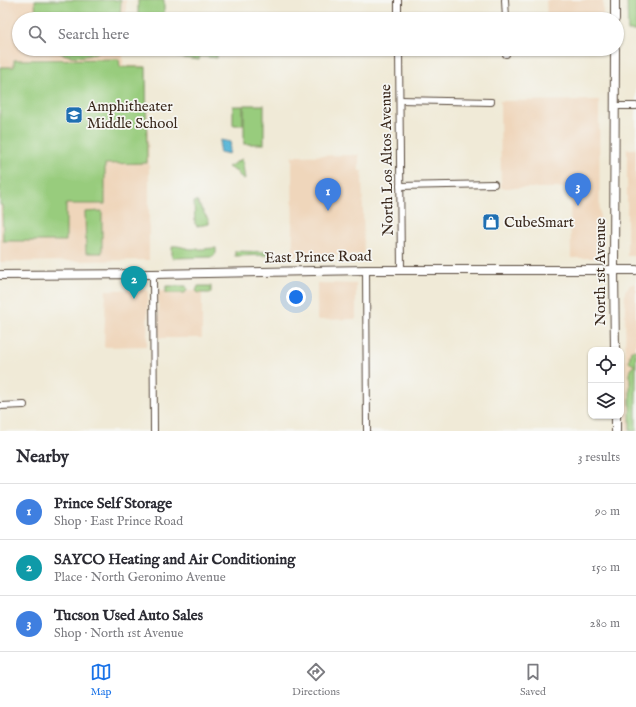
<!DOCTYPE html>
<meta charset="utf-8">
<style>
body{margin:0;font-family:"IM FELL English",serif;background:#f2f2f3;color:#2b2b33}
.controls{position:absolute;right:12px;bottom:12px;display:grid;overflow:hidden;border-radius:8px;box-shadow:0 1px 3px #0004}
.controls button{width:36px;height:36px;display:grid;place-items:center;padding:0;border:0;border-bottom:1px solid #e1e1e2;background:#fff;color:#2b2b33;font:20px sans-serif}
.you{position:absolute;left:296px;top:297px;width:14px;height:14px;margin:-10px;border:3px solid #fff;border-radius:50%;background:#1a73e8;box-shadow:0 0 0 6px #1a73e833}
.badge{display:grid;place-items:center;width:26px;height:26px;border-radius:50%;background:#1a73e8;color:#fff;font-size:13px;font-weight:700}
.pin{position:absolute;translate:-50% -33px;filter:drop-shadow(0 1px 2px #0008)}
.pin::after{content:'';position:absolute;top:21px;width:14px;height:12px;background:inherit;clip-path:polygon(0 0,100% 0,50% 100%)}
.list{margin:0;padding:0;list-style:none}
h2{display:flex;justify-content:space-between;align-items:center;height:52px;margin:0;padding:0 16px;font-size:17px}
h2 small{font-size:13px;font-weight:400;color:#7c7c81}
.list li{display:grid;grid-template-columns:26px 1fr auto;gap:12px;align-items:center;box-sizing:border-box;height:56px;padding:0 16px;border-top:1px solid #e1e1e2}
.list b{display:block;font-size:15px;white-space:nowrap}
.list p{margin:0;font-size:13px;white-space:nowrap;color:#7c7c81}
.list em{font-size:13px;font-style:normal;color:#7c7c81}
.icon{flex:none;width:22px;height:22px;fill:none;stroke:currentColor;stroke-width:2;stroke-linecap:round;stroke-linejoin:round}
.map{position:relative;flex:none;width:636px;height:431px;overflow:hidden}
.search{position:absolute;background:#fff;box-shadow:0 1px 3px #0004;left:12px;right:12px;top:12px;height:44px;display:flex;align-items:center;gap:10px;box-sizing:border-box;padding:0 14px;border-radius:22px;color:#7c7c81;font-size:15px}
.sheet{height:220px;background:#fff}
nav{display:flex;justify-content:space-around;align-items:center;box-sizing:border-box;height:56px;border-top:1px solid #e1e1e2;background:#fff;font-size:11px;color:#7c7c81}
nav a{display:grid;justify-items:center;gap:2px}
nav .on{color:#1a73e8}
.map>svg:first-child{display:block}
</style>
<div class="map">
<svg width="636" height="431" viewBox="0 0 636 431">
<rect width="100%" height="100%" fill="#f6f6f2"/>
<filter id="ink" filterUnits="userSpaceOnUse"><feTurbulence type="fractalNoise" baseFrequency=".025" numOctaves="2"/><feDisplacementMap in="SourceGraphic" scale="8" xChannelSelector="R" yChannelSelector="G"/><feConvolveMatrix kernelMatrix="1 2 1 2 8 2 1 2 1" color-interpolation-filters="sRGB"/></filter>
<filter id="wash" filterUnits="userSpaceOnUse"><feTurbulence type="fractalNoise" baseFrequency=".012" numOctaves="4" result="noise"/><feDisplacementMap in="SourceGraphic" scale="16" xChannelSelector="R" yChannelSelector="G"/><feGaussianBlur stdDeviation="0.9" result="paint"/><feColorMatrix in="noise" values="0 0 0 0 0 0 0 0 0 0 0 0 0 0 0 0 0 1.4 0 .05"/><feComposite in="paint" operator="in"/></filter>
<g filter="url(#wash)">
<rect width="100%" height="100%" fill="#f0ead7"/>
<!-- built -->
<g fill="#efd6bb">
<polygon points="0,0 126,0 126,19 19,19 19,49 123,49 123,65 146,66 149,164 149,260 0,262"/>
<polygon points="546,0 603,0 603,15 547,16"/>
<polygon points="599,100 600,254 597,258 571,258 570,188 501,188 500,101"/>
<rect x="627" y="149" width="9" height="107"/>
<polygon points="359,155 359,171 362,171 364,254 293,256 292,156"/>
<polygon points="317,283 356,284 356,319 317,320"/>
<polygon points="636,283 636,431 626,431 625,291 630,285"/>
<polygon points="106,290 148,290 147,346 104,347"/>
<polygon points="158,291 202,291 202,338 159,338"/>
</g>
<!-- green -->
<g fill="#98cc7d" stroke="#6a7b4e">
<polygon points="35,0 121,0 120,19 36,19"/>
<rect x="138" y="0" width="26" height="17"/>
<polygon points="627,0 636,0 636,31 628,31"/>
<path d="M54 49H102C90 59 66 59 54 49Z"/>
<polygon points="177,53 217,53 217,58 200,56 199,60 177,57"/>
<polygon points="119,59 120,67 146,67 147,163 105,164 105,204 66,204 66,241 3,241 2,205 0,205 0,67 14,67 14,60"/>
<rect x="244" y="105" width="20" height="39"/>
<rect x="233" y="106" width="10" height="19"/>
<polygon points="242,159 245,179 243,180 237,172 228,167"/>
<polygon points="196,200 209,221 209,224 197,226 195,224 194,202"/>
<polygon points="102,211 102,253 86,253 85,212"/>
<path d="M173 246C179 245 186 249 193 249 201 250 208 248 216 248V253L213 257 172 258V248Z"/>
<polygon points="235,251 270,252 270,255 235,256"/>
<polygon points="166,286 186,286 187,290 185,293 166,293"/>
<polygon points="198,286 211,286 211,293 198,293 196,291"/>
<polygon points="631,350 636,350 636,431 630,431 630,372 634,365 629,362"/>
</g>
<!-- water -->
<polygon fill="#5ab7d8" stroke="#4a707b" points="221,140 231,142 229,154 219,152"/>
</g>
<g filter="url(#ink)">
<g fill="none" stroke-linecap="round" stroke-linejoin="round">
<!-- minor casing -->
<g stroke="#56473a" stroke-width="8">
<g id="minor">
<polyline points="398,0 398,19"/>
<polyline points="505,0 506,19"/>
<polyline points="399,49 401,270"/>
<polyline points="506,49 506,54"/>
<polyline points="400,100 491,102"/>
<polyline points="616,106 636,106"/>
<polyline points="400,186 494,184"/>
<polyline points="366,270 367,431"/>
<polyline points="153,274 154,431"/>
<polyline points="0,406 24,405"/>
</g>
</g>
<!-- secondary casing -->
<g stroke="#56473a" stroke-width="10">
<g id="secondary">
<polyline points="615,19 615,0"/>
<polyline points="0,275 153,274 366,270 636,270"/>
<polyline points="615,350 614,270 615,49"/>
<polyline points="616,416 616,431"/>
</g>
</g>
<!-- minor -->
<use href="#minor" stroke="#fff" stroke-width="6"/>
<!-- secondary -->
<use href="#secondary" stroke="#fff" stroke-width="8"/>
</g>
</g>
<!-- icons -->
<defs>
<g id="school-square" transform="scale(0.9)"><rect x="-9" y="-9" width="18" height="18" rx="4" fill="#1f6fb2" stroke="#f6f6f2"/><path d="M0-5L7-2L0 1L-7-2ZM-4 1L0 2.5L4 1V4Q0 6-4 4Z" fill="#fff"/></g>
<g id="shop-square" transform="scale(0.9)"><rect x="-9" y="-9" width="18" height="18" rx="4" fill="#1f6fb2" stroke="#f6f6f2"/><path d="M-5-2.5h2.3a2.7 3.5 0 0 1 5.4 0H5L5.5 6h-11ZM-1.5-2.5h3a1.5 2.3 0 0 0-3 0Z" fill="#fff"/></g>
</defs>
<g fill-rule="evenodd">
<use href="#school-square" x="74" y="115"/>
<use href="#shop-square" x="491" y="222"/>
</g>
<g text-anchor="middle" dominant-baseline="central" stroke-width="3.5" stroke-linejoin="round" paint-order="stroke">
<!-- poi labels -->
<g font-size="15" fill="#3b2a1e" stroke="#f6f6f2" text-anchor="start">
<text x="87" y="106">Amphitheater<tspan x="87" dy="17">Middle School</tspan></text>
<text x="504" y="222">CubeSmart</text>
</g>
<!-- street labels -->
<g font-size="15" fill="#3b2a1e" stroke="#f6f6f2">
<text transform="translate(387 160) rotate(-91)">North Los Altos Avenue</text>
<text transform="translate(318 257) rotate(-1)">East Prince Road</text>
<text transform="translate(600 272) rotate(-90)">North 1st Avenue</text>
</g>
</g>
</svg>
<div class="controls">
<button><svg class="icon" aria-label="locate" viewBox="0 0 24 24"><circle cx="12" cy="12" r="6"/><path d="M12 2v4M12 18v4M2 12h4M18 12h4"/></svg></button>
<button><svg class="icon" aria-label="layers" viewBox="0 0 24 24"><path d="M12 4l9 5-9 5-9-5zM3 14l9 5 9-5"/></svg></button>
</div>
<div class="you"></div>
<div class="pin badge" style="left:328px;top:211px;background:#3f7fe0">1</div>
<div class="pin badge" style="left:134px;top:299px;background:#0f9aa8">2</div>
<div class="pin badge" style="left:578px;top:206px;background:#3f7fe0">3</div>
<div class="search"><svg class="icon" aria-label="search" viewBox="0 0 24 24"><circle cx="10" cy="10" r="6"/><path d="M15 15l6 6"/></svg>Search here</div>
</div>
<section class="sheet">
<h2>Nearby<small>3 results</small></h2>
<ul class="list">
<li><span class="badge" style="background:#3f7fe0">1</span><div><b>Prince Self Storage</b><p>Shop · East Prince Road</p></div><em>90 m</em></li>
<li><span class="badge" style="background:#0f9aa8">2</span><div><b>SAYCO Heating and Air Conditioning</b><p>Place · North Geronimo Avenue</p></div><em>150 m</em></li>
<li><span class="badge" style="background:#3f7fe0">3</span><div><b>Tucson Used Auto Sales</b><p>Shop · North 1st Avenue</p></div><em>280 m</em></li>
</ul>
</section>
<nav>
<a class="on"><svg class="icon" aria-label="map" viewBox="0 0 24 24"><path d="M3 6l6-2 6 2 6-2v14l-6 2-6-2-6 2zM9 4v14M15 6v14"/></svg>Map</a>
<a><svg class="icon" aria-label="directions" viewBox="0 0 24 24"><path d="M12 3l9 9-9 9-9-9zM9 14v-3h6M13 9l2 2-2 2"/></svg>Directions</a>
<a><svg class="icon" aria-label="saved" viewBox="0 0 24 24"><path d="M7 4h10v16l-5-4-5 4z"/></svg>Saved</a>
</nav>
